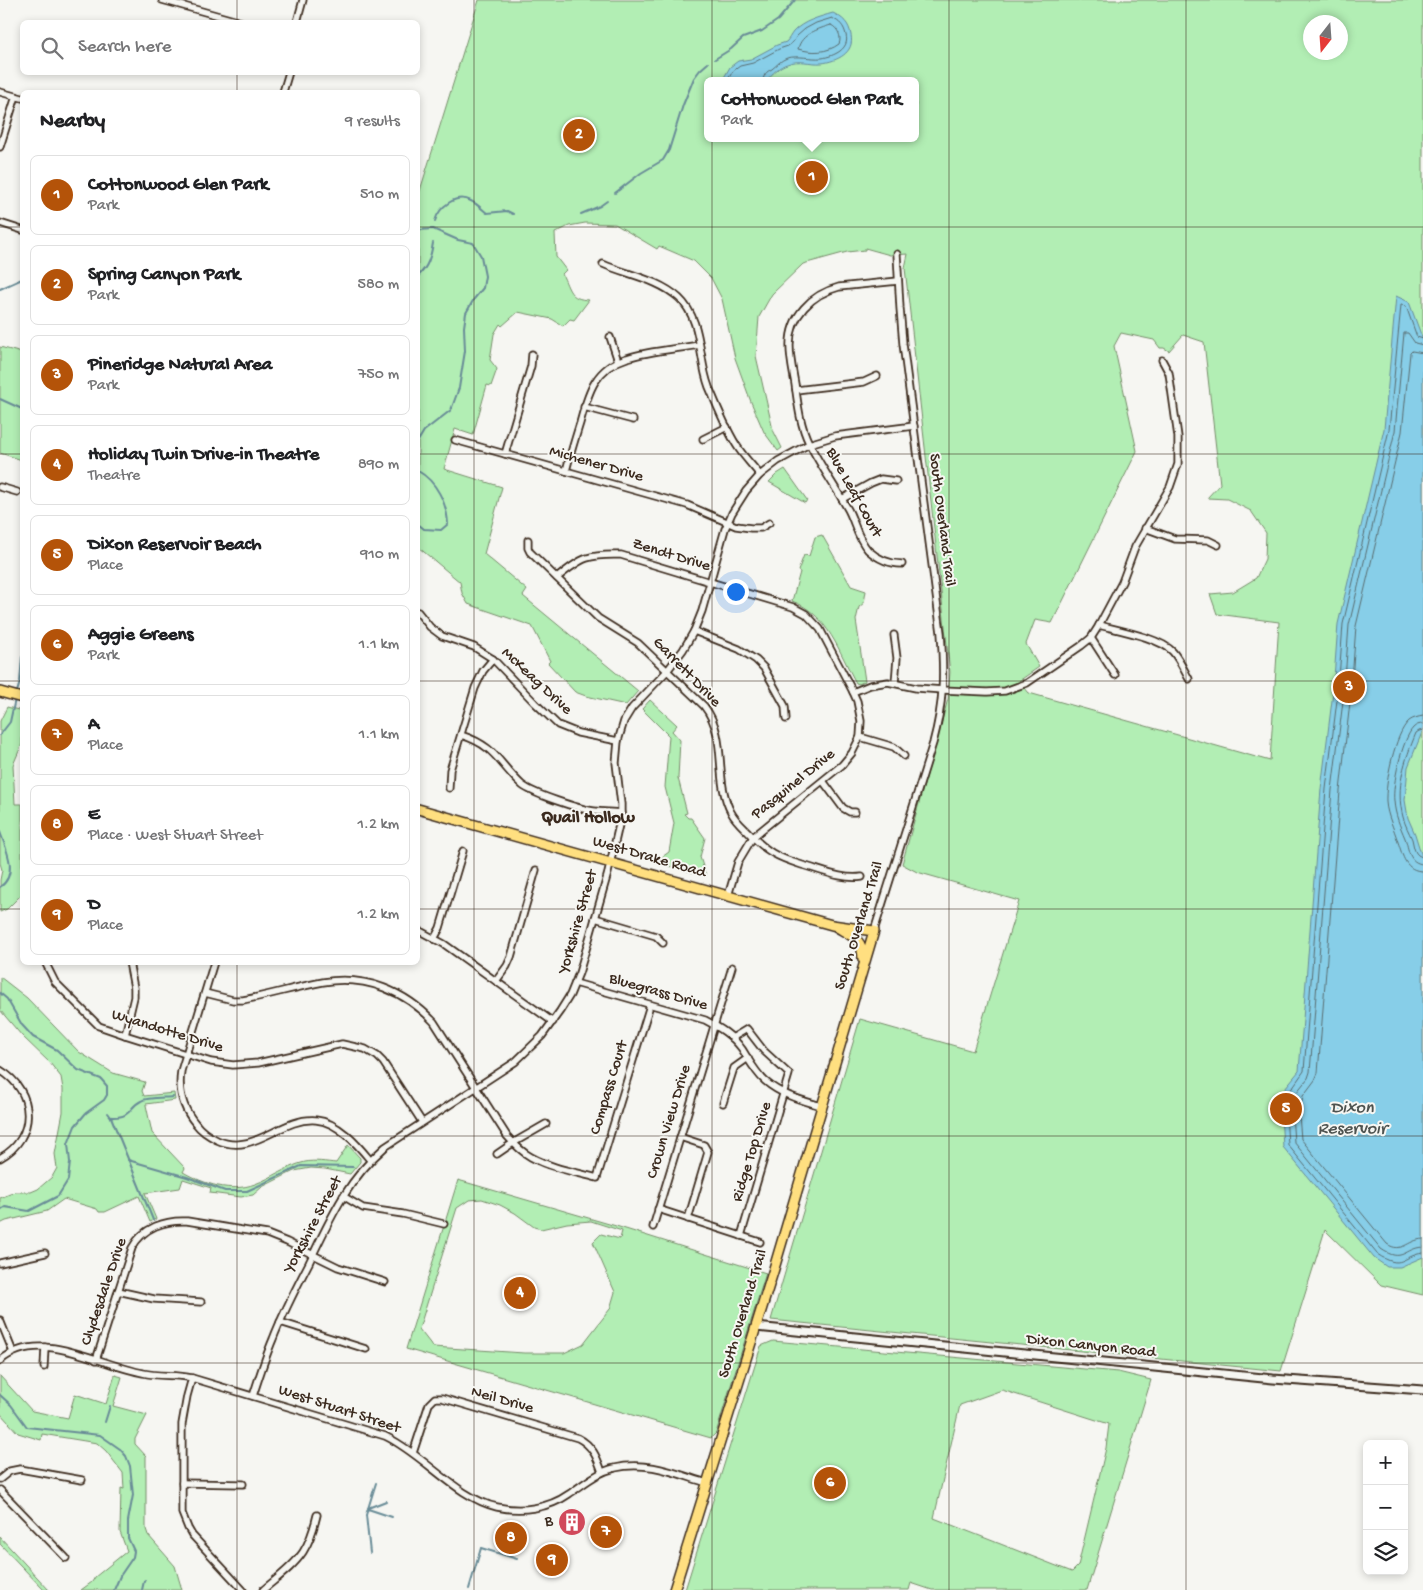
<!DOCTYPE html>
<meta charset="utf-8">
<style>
body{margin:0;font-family:"Gochi Hand",sans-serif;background:#f6f6f6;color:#202124}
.controls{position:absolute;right:15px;bottom:15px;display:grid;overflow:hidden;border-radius:8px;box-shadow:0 2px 8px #0003}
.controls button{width:45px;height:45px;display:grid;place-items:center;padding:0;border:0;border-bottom:1px solid #e0e0e0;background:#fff;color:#202124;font:25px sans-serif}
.compass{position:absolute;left:1303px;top:15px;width:45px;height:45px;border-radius:50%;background:#fff;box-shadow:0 2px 8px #0003;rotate:197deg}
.you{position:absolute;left:735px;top:591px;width:18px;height:18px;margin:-12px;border:4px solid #fff;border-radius:50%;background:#1a73e8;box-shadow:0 0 0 8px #1a73e833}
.badge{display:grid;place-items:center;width:32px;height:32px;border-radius:50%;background:#b45309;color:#fff;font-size:16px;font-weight:700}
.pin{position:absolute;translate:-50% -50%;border:2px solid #fff;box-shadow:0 1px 5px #0006}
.popup{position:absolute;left:704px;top:77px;width:215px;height:65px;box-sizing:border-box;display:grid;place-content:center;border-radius:8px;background:#fff;filter:drop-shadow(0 1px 4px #0005);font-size:16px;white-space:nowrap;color:#757577}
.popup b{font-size:19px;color:#202124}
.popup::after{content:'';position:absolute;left:50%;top:100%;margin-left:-10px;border:10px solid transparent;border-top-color:#fff}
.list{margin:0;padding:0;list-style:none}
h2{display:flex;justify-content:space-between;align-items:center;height:65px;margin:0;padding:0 20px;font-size:21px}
h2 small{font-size:16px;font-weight:400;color:#757577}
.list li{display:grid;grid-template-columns:32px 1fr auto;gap:15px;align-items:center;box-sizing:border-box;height:80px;margin:0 10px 10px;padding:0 10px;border:1px solid #e0e0e0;border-radius:8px}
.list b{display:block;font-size:19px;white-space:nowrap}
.list p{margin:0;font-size:16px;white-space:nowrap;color:#757577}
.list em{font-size:16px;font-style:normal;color:#757577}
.icon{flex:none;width:28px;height:28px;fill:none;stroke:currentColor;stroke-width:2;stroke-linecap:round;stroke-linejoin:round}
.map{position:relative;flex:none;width:1423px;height:1590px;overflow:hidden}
.search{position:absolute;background:#fff;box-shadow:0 2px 8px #0003;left:20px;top:20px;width:400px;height:55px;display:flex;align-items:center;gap:12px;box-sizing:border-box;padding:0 18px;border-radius:8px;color:#757577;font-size:19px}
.panel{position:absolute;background:#fff;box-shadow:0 2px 8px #0003;left:20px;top:90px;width:400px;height:875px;border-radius:8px}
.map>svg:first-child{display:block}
</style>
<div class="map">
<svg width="1423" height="1590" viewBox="0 0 1423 1590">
<rect width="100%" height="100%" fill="#f6f6f2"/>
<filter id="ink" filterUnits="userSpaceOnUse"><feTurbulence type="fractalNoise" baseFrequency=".02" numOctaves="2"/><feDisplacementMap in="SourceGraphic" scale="10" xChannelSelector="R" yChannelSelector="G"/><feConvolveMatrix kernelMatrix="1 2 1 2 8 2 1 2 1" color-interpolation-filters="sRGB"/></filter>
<g filter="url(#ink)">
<!-- green -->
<g fill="#b2eeb4" stroke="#768c69" fill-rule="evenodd">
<path d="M479 0H1423V1295L1381 1285 1325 1230 1281 1371 771 1320 860 1019 973 1051 1019 901 917 872 902 864 948 699 950 672 905 268 908 254 890 255 865 248V250L847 252 803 264 772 294 759 317 756 356 773 430 782 448 778 451 764 432 751 402 735 358 722 299 711 278 694 261 659 246 657 249 615 224 585 223 569 226 555 233 556 257 566 270 562 274C570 290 569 299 589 300L574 320 570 319 563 326 552 319 518 312 502 326 500 324 494 334 490 360 497 369 491 386 487 385 473 435 455 429 444 469 502 487 484 554 527 590 523 596 638 691 626 705 586 696 575 692 548 663 550 661 532 626 468 604 462 593 460 582 418 547V197ZM1310 22H1340V52H1310ZM708 81H916V138H708ZM1121 333 1154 340 1160 348H1164L1169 351 1183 335 1204 342 1220 484 1207 498 1227 499 1251 511 1266 533 1265 559 1256 578 1233 592 1210 594 1217 614 1279 622 1270 761 1029 693 1019 681 1039 667 1026 644 1035 620 1052 623 1137 451 1114 346Z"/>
<polygon points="0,347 22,353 22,460 0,453"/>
<polygon points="785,469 807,500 805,503 769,482 777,474"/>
<path d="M822 535 851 586 866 591 864 603 859 607 856 620 865 681 859 684 856 683C839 652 828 614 792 601L800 572 798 571 804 555 809 556 815 537Z"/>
<polygon points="650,700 677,725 672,731 680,740 678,778 687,813 684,814 688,818 691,818 705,838 700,857 706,876 655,862 669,852 674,823 665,787 669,736 642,709"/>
<polygon points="7,707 22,711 22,744 13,765 15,804 22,804 22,894 7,909 0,912 0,880 2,870 0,863 0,721"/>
<path d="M0 977 27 998 79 1052 113 1073 145 1082 142 1091 144 1096 174 1093 175 1100 146 1104V1105L152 1133 185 1168 183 1172C204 1184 231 1193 255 1184 272 1178 287 1166 305 1162 315 1160 326 1162 336 1163L348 1145 360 1158V1162L350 1174 325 1169 311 1168 294 1171 262 1187 253 1195 241 1197 210 1193 211 1188 183 1179 180 1188 145 1193 156 1219 150 1222 139 1196 105 1212H99L97 1209 64 1199 47 1211 6 1221 0 1224V1198L15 1192H31L38 1189 52 1177 57 1168 55 1154 63 1112V1089L61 1077 50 1063 22 1036 0 1010Z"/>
<path d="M458 1180 616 1226 766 1273 716 1433 711 1438 406 1349ZM482 1199 500 1205 515 1213 534 1227 541 1229 567 1223 591 1221 622 1231 620 1239 601 1234 593 1242 615 1292 610 1309 583 1344 564 1353H524L433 1347 419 1329 457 1208 469 1200Z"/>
<path d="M773 1341 1118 1372 1151 1380 1087 1590H932L911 1583 909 1590H685L761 1346ZM1002 1390 1109 1424 1106 1448 1078 1566 1072 1572 934 1518 960 1405Z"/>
<polygon points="115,1375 122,1377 113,1406 147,1415 135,1439 135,1444 146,1456 146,1529 148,1535 175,1566 182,1590 81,1590 92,1582 95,1577 127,1551 120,1532 121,1488 124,1489 123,1473 106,1451 97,1443 42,1434 41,1440 18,1433 0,1413 0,1376 32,1411 68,1418 75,1394 106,1404"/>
<polygon points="0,1537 49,1590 44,1590 0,1544"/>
</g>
<!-- water -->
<g fill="#87cee8" stroke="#698c97">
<path d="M833 13C843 18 849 23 851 35 855 53 837 61 822 63 810 64 799 59 787 64 780 66 771 74 767 81H722L730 67 738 61 751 59 777 45 786 42C789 39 790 36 793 32 803 21 819 17 833 13Z"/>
<polygon points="1396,296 1409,302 1423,340 1423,730 1408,767 1405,800 1408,818 1415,834 1423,860 1423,1257 1400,1267 1387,1267 1374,1258 1283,1147 1281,1114 1285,1088 1299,1071 1321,789 1333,692 1338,624 1384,429"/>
</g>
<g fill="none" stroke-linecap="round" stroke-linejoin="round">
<!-- shore -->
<g stroke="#596c6f" stroke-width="1">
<path d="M831 25C838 28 842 37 839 44 827 53 812 53 798 49 801 34 818 29 831 25Z"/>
<path d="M727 81 733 71 740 66 753 63 779 49 788 46 793 42 797 36 805 29 816 23 832 18C840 22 844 26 846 35 850 49 834 56 822 58 810 59 799 55 787 58 781 60 777 65 772 69 766 72 764 74 763 81"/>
<path d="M1423 339 1417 337 1406 306 1401 305 1389 430 1343 624 1338 692 1326 789 1304 1071 1290 1091 1286 1114 1288 1145 1377 1254C1403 1271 1401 1256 1423 1253"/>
<path d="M1423 345 1415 343 1408 333H1404L1395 431 1349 625 1344 693 1332 790 1310 1072 1308 1078 1296 1093 1292 1114 1294 1142 1381 1249C1403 1264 1404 1248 1423 1247"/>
<path d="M1423 353 1412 351 1410 353 1402 432 1356 626 1351 693 1340 791 1318 1073 1315 1080 1303 1096 1299 1115 1301 1139 1387 1244C1402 1254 1407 1240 1423 1239"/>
<path d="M1423 716C1418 717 1413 718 1409 721 1395 733 1385 783 1386 802 1387 816 1394 828 1398 842 1403 856 1405 871 1423 871"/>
<path d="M1423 724C1419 724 1416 725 1413 728 1402 740 1392 785 1394 801 1395 815 1400 826 1405 838 1409 849 1408 863 1423 864"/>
<path d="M1423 730 1419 731 1416 733C1405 760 1395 787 1403 817 1405 825 1409 832 1412 839 1414 847 1414 856 1423 857"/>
</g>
<!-- stream -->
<g stroke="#698c97" stroke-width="2">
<polyline points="715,59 731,49 743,38 762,31 778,20 795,0"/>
<polyline points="615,193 641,173 663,160 669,150 683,105 694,78 700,70 708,63"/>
<polyline points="581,214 600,206 607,201"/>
<path d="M435 221C439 207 456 193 471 201 477 204 482 209 487 213L507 211 513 214"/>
<polyline points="418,230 433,229 458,240 473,243 481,256 485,276 483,288 474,299 466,313 464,327 465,351 459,388 451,410 424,431 418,441"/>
<path d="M418 276C428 267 431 256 433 243"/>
<polyline points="0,289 22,279"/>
<polyline points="0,399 22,409"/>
<path d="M418 471C436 481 447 503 448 524L441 530 424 529 418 524"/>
<polyline points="17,692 20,682 22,657"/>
<polyline points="0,735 10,722 15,699"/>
<path d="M0 832C6 849 19 874 0 887"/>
<polyline points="0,993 7,999 22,1025 33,1037 57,1050 78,1070 101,1079 107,1086 107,1095 104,1100 86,1113 75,1126 68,1144 70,1162 68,1180 58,1196 29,1211 5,1207 0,1210"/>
<polyline points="108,1113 111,1117 153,1220"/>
<path d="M111 1117C133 1118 128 1107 141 1101 147 1097 165 1098 173 1097"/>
<polyline points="128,1160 187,1177 225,1191 247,1191 301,1166 353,1167"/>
<polyline points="0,1395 11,1405 27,1427 100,1435 120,1449 126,1456 130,1466 133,1495 128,1521 128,1538 134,1551 133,1557 120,1576 114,1590"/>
<polyline points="105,1422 110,1406"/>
<polyline points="368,1508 386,1501"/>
<polyline points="368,1509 392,1517"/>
<polyline points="370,1553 366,1515 376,1483"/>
<polyline points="469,1589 481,1548 517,1559"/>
<polyline points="142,1590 144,1581 145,1580"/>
</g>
<!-- minor casing -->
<g stroke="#3b2a1e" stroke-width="9">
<g id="minor">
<polyline points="162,0 241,22"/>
<polyline points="297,22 303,0"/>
<polyline points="0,92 22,98"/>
<polyline points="283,92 289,72"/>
<polyline points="0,147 16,96"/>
<polyline points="0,223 22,230"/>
<path d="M603 264C628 275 658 279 679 298 703 320 698 359 709 387 718 408 726 430 739 449 745 458 753 466 760 475"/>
<path d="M898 281 839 287C812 294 789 316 790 347 790 359 793 372 795 384 798 405 800 425 809 443 820 465 834 485 846 506 855 520 856 537 868 550 878 559 889 564 902 564"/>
<polyline points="610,337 618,361"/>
<polyline points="796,390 864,382 877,376"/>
<polyline points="584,407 633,420"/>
<polyline points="703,439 727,427"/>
<polyline points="455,440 687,505 736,526 751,528 761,528 769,523"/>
<polyline points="505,454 531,366 532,354"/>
<path d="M566 471C570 455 575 439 580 423 588 394 594 368 627 358 648 351 677 349 699 345"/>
<polyline points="0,487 17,492"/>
<polyline points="842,499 871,483 881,479 896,481"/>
<polyline points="1145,528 1175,539 1208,540 1218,545"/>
<path d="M528 540V548L530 552 598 618 638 643 704 706C729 738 713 778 731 812 735 820 742 826 748 832 767 852 776 857 802 865 821 870 842 880 862 877"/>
<path d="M557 578C582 557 589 554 621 555L793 607 806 614 820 629 853 692 857 701 861 721 860 737 852 753 842 765 753 837 738 862 728 896"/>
<polyline points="418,612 430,627 442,636 474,647 493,659 535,703 558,725 578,733 618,741"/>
<path d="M1099 625C1118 630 1161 638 1173 652 1179 659 1184 670 1189 679"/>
<polyline points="694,631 739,649 756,660 764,668 785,706 786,719"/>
<polyline points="894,635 897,658 895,683"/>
<polyline points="1091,638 1115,675"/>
<polyline points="853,692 870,685 888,682 916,688 943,690 987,692 1005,691 1027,683 1081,646 1091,638 1098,627 1122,582 1135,547 1170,487 1178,464 1178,437 1169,373 1162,360"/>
<path d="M461 735C496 746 498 763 522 785 533 794 579 809 594 811 603 812 612 812 621 813"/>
<polyline points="860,737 894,747 904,756"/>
<polyline points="823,781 843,808 850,812 855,812"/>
<polyline points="449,788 450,770 475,688 483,671 493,659"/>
<polyline points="595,918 656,936 663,943"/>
<polyline points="418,930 444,944 553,1022"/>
<path d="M874 931 933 743C944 702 944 675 941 633L903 344 900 308 897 254"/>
<polyline points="434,939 440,928 463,851"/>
<polyline points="45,962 55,982 99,1026 125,1035 211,1062 233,1065 258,1063 342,1044 365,1049 377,1056 383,1062 422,1122"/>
<path d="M214 962 181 1071C178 1091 182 1108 196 1124 201 1131 209 1136 217 1140 254 1157 280 1117 316 1120 338 1122 357 1144 370 1160"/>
<polyline points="496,981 507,966 511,957 536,870"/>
<path d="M575 983 705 1020C720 1028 732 1035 742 1049 749 1060 755 1072 765 1081 781 1095 801 1100 821 1106"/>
<path d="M205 993 233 1000H243C270 995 296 987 323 982 366 975 405 991 434 1022L507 1136C514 1144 522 1152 531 1157 551 1168 575 1172 597 1178L650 1005"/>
<polyline points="125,1035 134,997 134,988 129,962"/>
<polyline points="732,1038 747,1029 764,1051 789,1074 741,1236"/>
<path d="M0 1070C36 1091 37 1138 0 1158"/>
<polyline points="723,1103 734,1068 748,1058"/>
<polyline points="680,1137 704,1145 708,1152 688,1219"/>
<polyline points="497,1154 513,1143 546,1124"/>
<polyline points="343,1196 363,1208 403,1214 444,1224"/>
<polyline points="658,1209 760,1242"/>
<polyline points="653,1227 732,967"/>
<polyline points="0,1263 45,1253"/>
<polyline points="118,1291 154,1299 201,1302"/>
<polyline points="0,1320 13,1352"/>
<polyline points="280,1322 366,1349"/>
<path d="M96 1360 132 1248C143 1227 165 1220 187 1221L267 1234 287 1242 338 1267 385 1282"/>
<path d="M0 1361C40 1327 99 1365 143 1373 159 1377 176 1374 192 1378L385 1436C423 1454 457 1498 497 1507 521 1512 548 1509 569 1494 584 1484 597 1472 615 1468 647 1460 677 1474 707 1483"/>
<polyline points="44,1367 45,1347"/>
<polyline points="192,1378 187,1396 182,1424 182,1513 188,1528 192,1535 243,1590"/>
<path d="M253 1396C259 1377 265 1358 273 1339 283 1313 296 1288 309 1263 330 1219 347 1180 385 1147L515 1062 542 1036 560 1011 570 995 579 973 590 936 608 873 621 816V804L616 763 618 741 624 721 632 708 667 671 683 650 694 631 702 611 725 529 732 513 746 491 760 475 778 461 809 444 835 436 914 426"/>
<path d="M413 1453 429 1404 435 1398H442L578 1438C592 1445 597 1457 602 1472"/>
<polyline points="0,1479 10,1471 20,1469 82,1480"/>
<polyline points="182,1483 243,1484"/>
<polyline points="0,1490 66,1558"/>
<path d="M263 1590C277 1578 293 1567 303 1552 310 1541 314 1528 317 1515"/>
</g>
</g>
<!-- tertiary casing -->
<g stroke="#3b2a1e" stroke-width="11">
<polyline id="tertiary" points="756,1327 1273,1379 1423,1390"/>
</g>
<!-- primary casing -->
<g stroke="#3b2a1e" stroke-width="12">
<g id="primary">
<polyline points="0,692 22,698"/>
<polyline points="418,809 832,925 874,931 773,1272 674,1590"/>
<path d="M837 927C852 936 863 939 863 959"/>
</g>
</g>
<!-- minor -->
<use href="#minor" stroke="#f6f6f2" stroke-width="5.5"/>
<!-- tertiary -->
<use href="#tertiary" stroke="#f6f6f2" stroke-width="7"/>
<!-- primary -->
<use href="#primary" stroke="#ffdf80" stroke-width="9"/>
</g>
</g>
<!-- grid -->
<path fill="none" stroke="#3b2a1e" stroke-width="1" stroke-opacity="0.55" d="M237 0V22M474 0V1590M712 0V1590M949 0V1590M1186 0V1590M237 72V92M0 227H22M418 227H1423M0 454H22M418 454H1423M0 681H22M418 681H1423M0 909H22M418 909H1423M237 962V1590M0 1136H1423M0 1363H1423"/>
<!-- icons -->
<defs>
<g id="building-disc" transform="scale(1.4375)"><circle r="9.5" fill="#d1495b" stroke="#f6f6f2"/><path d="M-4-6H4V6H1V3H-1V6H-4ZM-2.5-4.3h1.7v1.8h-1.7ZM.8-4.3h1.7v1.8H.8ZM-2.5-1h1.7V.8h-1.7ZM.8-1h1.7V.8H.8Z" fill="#fff"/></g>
</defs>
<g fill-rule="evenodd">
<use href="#building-disc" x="572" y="1522"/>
</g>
<g text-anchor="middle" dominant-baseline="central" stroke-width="4" stroke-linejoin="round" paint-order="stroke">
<!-- street labels -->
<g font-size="16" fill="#3b2a1e" stroke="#f6f6f2">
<text transform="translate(596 465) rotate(16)">Michener Drive</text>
<text transform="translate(853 493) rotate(61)">Blue Leaf Court</text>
<text transform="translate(941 520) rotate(83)">South Overland Trail</text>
<text transform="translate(671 556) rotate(17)">Zendt Drive</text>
<text transform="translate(686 673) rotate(46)">Garrett Drive</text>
<text transform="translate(536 682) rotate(43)">McKeag Drive</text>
<text transform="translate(794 785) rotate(-39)">Pasquinel Drive</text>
<text transform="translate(649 858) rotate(16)">West Drake Road</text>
<text transform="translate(579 922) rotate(-74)">Yorkshire Street</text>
<text transform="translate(860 926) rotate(-73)">South Overland Trail</text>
<text transform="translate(658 993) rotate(16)">Bluegrass Drive</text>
<text transform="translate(167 1032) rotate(17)">Wyandotte Drive</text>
<text transform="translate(610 1088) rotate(-73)">Compass Court</text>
<text transform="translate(670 1122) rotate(-73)">Crown View Drive</text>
<text transform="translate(753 1152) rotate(-73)">Ridge Top Drive</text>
<text transform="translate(314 1225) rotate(-62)">Yorkshire Street</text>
<text transform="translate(105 1292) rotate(-71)">Clydesdale Drive</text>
<text transform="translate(744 1314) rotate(-73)">South Overland Trail</text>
<text transform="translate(1091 1347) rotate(6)">Dixon Canyon Road</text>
<text transform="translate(502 1401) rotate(16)">Neil Drive</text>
<text transform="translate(339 1410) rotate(18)">West Stuart Street</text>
</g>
<!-- poi labels -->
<g font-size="16" fill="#3b2a1e" stroke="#f6f6f2" text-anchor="end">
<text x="553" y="1522">B</text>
</g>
<!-- neighbourhood labels -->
<g font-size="18" font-weight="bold" fill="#3b2a1e" stroke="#f6f6f2">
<text x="588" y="818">Quail Hollow</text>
</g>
<!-- water labels -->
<g font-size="18" font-style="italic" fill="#4e5350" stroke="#f6f6f2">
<text x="1352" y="1108">Dixon<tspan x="1352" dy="21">Reservoir</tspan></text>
</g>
</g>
</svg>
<div class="controls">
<button>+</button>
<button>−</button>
<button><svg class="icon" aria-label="layers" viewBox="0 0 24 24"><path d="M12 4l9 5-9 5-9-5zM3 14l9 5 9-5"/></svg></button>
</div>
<svg class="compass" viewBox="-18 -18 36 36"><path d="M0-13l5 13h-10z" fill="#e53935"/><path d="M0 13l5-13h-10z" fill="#757577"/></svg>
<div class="you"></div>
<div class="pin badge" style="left:812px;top:177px">1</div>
<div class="popup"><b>Cottonwood Glen Park</b>Park</div>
<div class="pin badge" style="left:579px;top:135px">2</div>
<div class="pin badge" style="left:1349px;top:687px">3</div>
<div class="pin badge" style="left:520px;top:1293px">4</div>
<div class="pin badge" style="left:1286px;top:1109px">5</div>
<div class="pin badge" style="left:830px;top:1483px">6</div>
<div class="pin badge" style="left:606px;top:1532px">7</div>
<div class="pin badge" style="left:511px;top:1538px">8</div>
<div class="pin badge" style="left:552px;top:1560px">9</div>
<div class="search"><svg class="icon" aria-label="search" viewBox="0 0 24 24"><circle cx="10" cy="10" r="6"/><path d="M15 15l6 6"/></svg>Search here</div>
<section class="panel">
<h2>Nearby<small>9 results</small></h2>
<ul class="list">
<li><span class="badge">1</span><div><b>Cottonwood Glen Park</b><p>Park</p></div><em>510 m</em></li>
<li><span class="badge">2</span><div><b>Spring Canyon Park</b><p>Park</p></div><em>580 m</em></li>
<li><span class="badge">3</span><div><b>Pineridge Natural Area</b><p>Park</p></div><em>750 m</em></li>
<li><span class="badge">4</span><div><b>Holiday Twin Drive-in Theatre</b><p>Theatre</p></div><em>890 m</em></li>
<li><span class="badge">5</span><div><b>Dixon Reservoir Beach</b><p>Place</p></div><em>910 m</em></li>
<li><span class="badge">6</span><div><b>Aggie Greens</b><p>Park</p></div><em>1.1 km</em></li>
<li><span class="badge">7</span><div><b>A</b><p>Place</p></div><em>1.1 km</em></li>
<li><span class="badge">8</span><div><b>E</b><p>Place · West Stuart Street</p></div><em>1.2 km</em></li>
<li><span class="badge">9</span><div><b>D</b><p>Place</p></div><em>1.2 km</em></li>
</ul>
</section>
</div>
